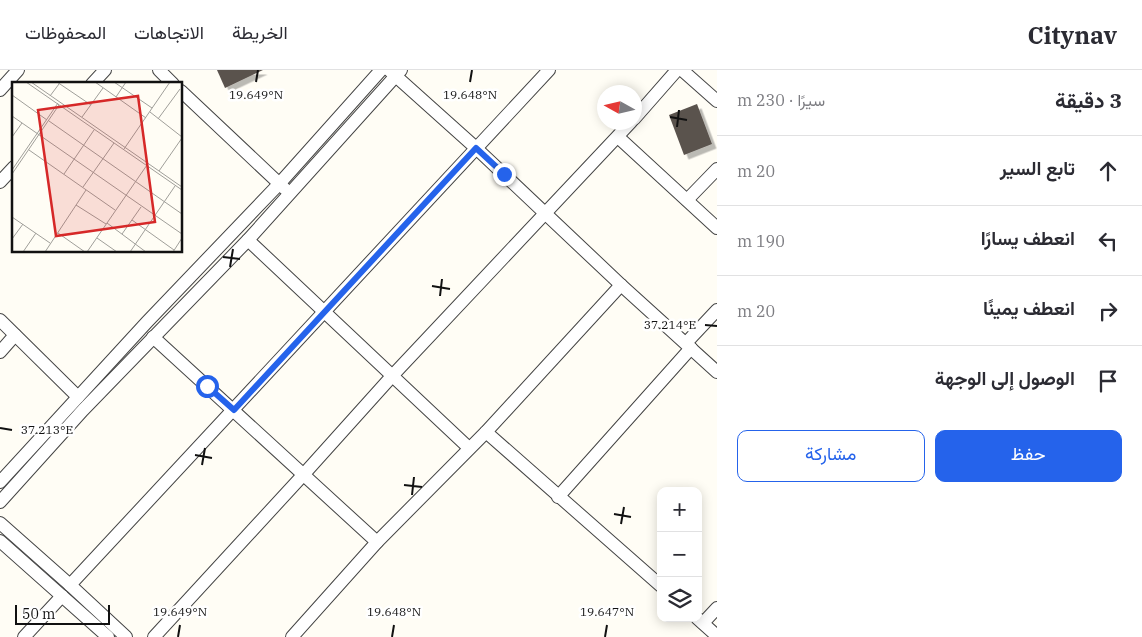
<!DOCTYPE html>
<html lang="ar">
<meta charset="utf-8">
<style>
body{margin:0;font-family:"IBM Plex Serif",Vazirmatn,serif;background:#f7f7f7;color:#2b2b33;direction:rtl}
.controls{position:absolute;right:15px;bottom:15px;display:grid;overflow:hidden;border-radius:10px;box-shadow:0 2px 12px #0003}
.controls button{width:45px;height:45px;display:grid;place-items:center;padding:0;border:0;border-bottom:1px solid #e1e1e2;background:#fff;color:#2b2b33;font:25px sans-serif}
.compass{position:absolute;left:597px;top:15px;width:45px;height:45px;border-radius:50%;background:#fff;box-shadow:0 2px 12px #0003;rotate:278deg}
.scale{position:absolute;left:15px;bottom:12px;width:95px;box-sizing:border-box;padding-left:5px;border:2px solid #111;border-top:0;font-size:14px;line-height:18px;white-space:nowrap;color:#111;-webkit-text-stroke:4px #fff;paint-order:stroke}
.stop{position:absolute;width:15px;height:15px;margin:-11px;border:4px solid #2563eb;border-radius:50%;background:#fff}
.stop.end{background:#2563eb;border-color:#fff;box-shadow:0 1px 5px #0008}
.list{margin:0;padding:0;list-style:none}
h2{display:flex;justify-content:space-between;align-items:center;height:65px;margin:0;padding:0 20px;font-size:21px}
h2 small{font-size:16px;font-weight:400;color:#7c7c81}
.list li{display:grid;grid-template-columns:32px 1fr auto;gap:15px;align-items:center;box-sizing:border-box;height:70px;padding:0 20px;border-top:1px solid #e1e1e2}
.list b{display:block;font-size:19px;white-space:nowrap}
.list em{font-size:16px;font-style:normal;color:#7c7c81}
.actions{display:flex;gap:10px;padding:15px 20px}
.actions a{flex:1;padding:11px 0;border:1px solid #2563eb;border-radius:10px;text-align:center;font-size:18px;color:#2563eb}
.actions .main{background:#2563eb;color:#fff}
.icon{flex:none;width:28px;height:28px;fill:none;stroke:currentColor;stroke-width:2;stroke-linecap:round;stroke-linejoin:round}
.map{position:relative;flex:none;width:717px;height:567px;overflow:hidden;direction:ltr}
header{display:flex;align-items:center;gap:30px;box-sizing:border-box;height:70px;padding:0 25px;background:#fff;border-bottom:1px solid #e1e1e2}
header strong{font-size:24px}
nav{display:flex;gap:28px;margin-inline-start:auto;font-size:18px}
main{display:flex}
aside{flex:1;background:#fff}
.map>svg:first-child{display:block}
</style>
<header>
<strong>Citynav</strong>
<nav><a>الخريطة</a><a>الاتجاهات</a><a>المحفوظات</a></nav>
</header>
<main>
<aside>
<h2>3 دقيقة<small>سيرًا · 230 m</small></h2>
<ul class="list">
<li><svg class="icon" aria-label="ahead" viewBox="0 0 24 24"><path d="M12 20V5M6 11l6-6 6 6"/></svg><div><b>تابع السير</b></div><em>20 m</em></li>
<li><svg class="icon" aria-label="left" viewBox="0 0 24 24"><path d="M17 20v-9H6M10 6l-5 5 5 5"/></svg><div><b>انعطف يسارًا</b></div><em>190 m</em></li>
<li><svg class="icon" aria-label="right" viewBox="0 0 24 24"><path d="M7 20v-9h11M14 6l5 5-5 5"/></svg><div><b>انعطف يمينًا</b></div><em>20 m</em></li>
<li><svg class="icon" aria-label="arrive" viewBox="0 0 24 24"><path d="M6 21V4h12l-3 4 3 4H6"/></svg><div><b>الوصول إلى الوجهة</b></div></li>
</ul>
<div class="actions"><a class="main">حفظ</a><a>مشاركة</a></div>
</aside>
<div class="map">
<svg width="717" height="567" viewBox="0 0 717 567">
<defs>
<filter id="shadow"><feDropShadow dx="4.5" dy="4.5" stdDeviation="0" flood-color="#0004"/></filter>
</defs>
<rect width="100%" height="100%" fill="#fffdf5"/>
<!-- building -->
<g fill="#5a524d" filter="url(#shadow)">
<polygon points="217,0 263,0 225,18"/>
<polygon points="697,34 712,74 684,85 669,45"/>
</g>
<g fill="none" stroke-linecap="round" stroke-linejoin="round">
<!-- minor casing -->
<g stroke="#444" stroke-width="14">
<g id="minor">
<polyline points="159,0 173,14"/>
<polyline points="389,0 476,78 621,215 717,302"/>
<polyline points="682,0 717,31"/>
<polyline points="92,14 105,0"/>
<polyline points="0,20 18,0"/>
<polyline points="181,21 285,119"/>
<polyline points="634,49 677,0"/>
<polyline points="618,67 717,158"/>
<polyline points="0,112 14,97"/>
<polyline points="687,130 717,99"/>
<polyline points="248,170 469,378"/>
<polyline points="0,250 78,327"/>
<polyline points="153,267 377,472"/>
<polyline points="686,273 717,240"/>
<polyline points="0,282 15,265"/>
<polyline points="486,362 661,516"/>
<polyline points="0,412 147,252 280,113 381,0"/>
<polyline points="558,427 691,278"/>
<polyline points="0,432 83,340 248,170 401,0"/>
<polyline points="0,453 70,515 126,567"/>
<polyline points="0,471 108,567"/>
<polyline points="70,515 549,0"/>
<polyline points="697,548 717,566"/>
<polyline points="703,553 717,538"/>
<polyline points="24,567 62,526"/>
<polyline points="154,567 304,404 393,305 631,52"/>
<polyline points="292,567 377,472 486,362 621,215"/>
</g>
</g>
<!-- minor -->
<use href="#minor" stroke="#fff" stroke-width="12"/>
</g>
<g fill="none" stroke-linecap="round" stroke-linejoin="round">
<!-- route -->
<polyline stroke="#2563eb" stroke-width="6" points="207,316 234,340 476,78 504,104"/>
</g>
<!-- ticks -->
<path fill="none" stroke="#111" stroke-width="2" d="M256 12 258 0M470 12 472 0M670 47 687 50M677 57 679 40M223 187 240 189M230 197 233 179M432 216 450 219M440 226 442 209M705 255 717 256M0 358 12 360M195 385 212 388M202 395 205 378M404 415 422 417M412 425 414 407M614 444 631 447M621 454 624 437M178 567 180 555M392 567 394 555M605 567 607 555"/>
<!-- overview -->
<g transform="translate(12 12)">
<rect width="170" height="170" fill="#fffdf5"/>
<path fill="none" stroke="#a09f9a" stroke-width="1" d="M14 0 170 108M19 0 170 105M45 0 79 23M83 0 134 36M102 0 140 26M0 13 35 38M38 14 47 2M104 15 114 0M138 30 170 55M0 34 170 152M70 35 91 6M146 37 168 7M37 39 170 132M0 55 10 41M112 67 158 0M17 68 103 128M0 88 46 21M147 89 170 56M0 92 47 23M52 92 82 48M71 105 102 61M64 123 94 142M0 135 38 161M120 138 162 168M95 141 134 170M46 151 73 170M110 152 129 125M85 156 105 170M0 157 11 142M11 170 24 151M33 170 74 108M75 170 135 83M118 170 163 104M161 170 170 156"/>
<path fill="#d62828" fill-opacity="0.15" stroke="#d62828" stroke-width="2.5" d="M126 14 143 140 44 154 26 28Z"/>
<rect width="170" height="170" fill="none" stroke="#111" stroke-width="2.5"/>
</g>
<g font-size="12" text-anchor="middle" fill="#111" stroke="#fff" stroke-width="5" stroke-linejoin="round" paint-order="stroke">
<text x="256" y="29">19.649°N</text>
<text x="470" y="29">19.648°N</text>
<text x="670" y="259">37.214°E</text>
<text x="47" y="364">37.213°E</text>
<text x="180" y="546">19.649°N</text>
<text x="394" y="546">19.648°N</text>
<text x="607" y="546">19.647°N</text>
</g>
</svg>
<div class="controls">
<button>+</button>
<button>−</button>
<button><svg class="icon" aria-label="layers" viewBox="0 0 24 24"><path d="M12 4l9 5-9 5-9-5zM3 14l9 5 9-5"/></svg></button>
</div>
<svg class="compass" viewBox="-18 -18 36 36"><path d="M0-13l5 13h-10z" fill="#e53935"/><path d="M0 13l5-13h-10z" fill="#7c7c81"/></svg>
<div class="scale">50 m</div>
<div class="stop" style="left:207px;top:316px"></div>
<div class="stop end" style="left:504px;top:104px"></div>
</div>
</main>
